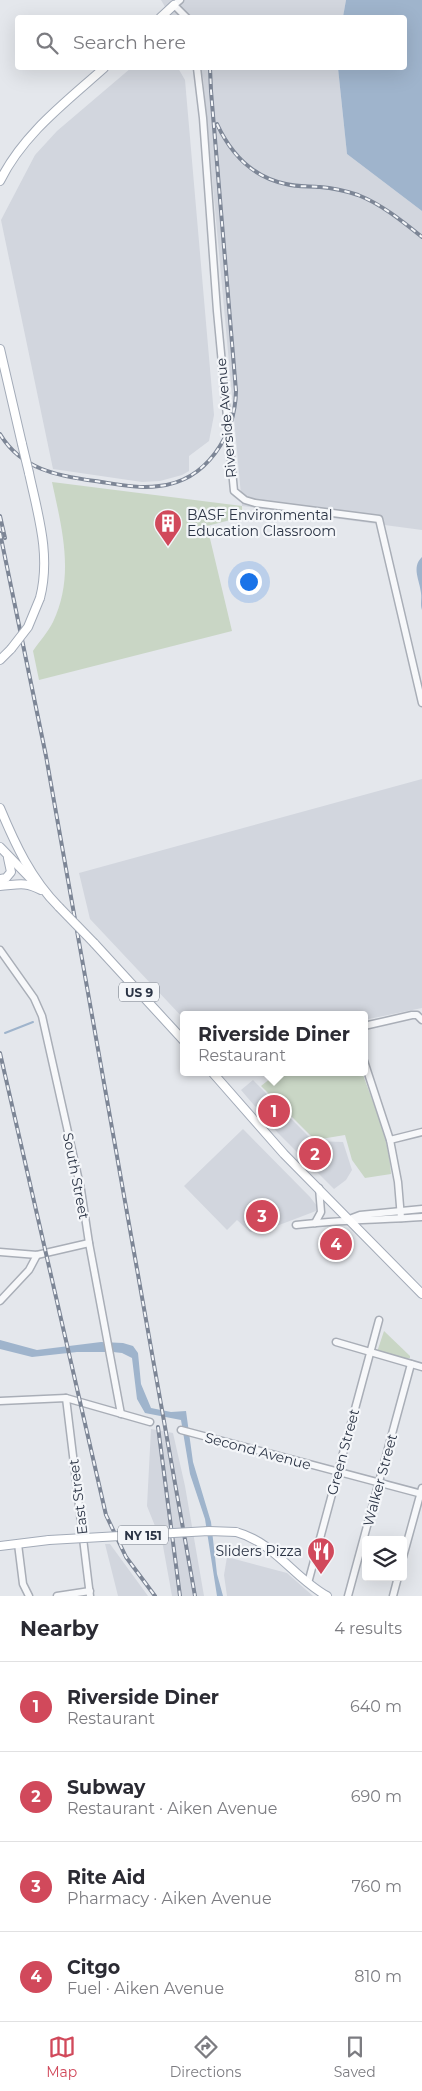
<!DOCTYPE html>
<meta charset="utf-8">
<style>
body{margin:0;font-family:Montserrat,sans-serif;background:#f2f2f3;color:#2b2b33}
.controls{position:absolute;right:15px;bottom:15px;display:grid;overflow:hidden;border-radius:5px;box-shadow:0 5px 20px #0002}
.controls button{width:45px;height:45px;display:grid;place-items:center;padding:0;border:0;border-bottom:1px solid #e1e1e2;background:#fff;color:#2b2b33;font:25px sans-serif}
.you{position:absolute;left:248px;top:581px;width:18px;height:18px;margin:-12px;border:4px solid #fff;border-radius:50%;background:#1a73e8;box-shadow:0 0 0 8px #1a73e833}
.badge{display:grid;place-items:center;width:32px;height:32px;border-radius:50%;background:#d1495b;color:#fff;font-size:16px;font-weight:700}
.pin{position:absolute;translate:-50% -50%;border:2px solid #fff;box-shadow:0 1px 5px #0006}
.popup{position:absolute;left:180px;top:1011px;width:188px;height:65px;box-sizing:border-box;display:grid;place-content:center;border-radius:5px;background:#fff;filter:drop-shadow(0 1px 4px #0005);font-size:16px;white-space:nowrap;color:#7c7c81}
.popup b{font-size:19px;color:#2b2b33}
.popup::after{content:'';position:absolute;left:50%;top:100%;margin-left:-10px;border:10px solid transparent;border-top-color:#fff}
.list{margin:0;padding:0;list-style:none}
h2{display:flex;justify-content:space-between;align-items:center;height:65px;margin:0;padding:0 20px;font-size:21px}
h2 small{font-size:16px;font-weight:400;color:#7c7c81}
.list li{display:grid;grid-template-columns:32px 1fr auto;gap:15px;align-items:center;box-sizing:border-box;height:90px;padding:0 20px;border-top:1px solid #e1e1e2}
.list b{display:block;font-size:19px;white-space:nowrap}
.list p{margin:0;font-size:16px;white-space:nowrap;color:#7c7c81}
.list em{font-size:16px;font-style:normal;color:#7c7c81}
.icon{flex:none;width:28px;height:28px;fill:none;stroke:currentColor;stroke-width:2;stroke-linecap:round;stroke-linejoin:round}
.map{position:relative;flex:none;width:422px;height:1596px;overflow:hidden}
.search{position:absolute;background:#fff;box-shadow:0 5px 20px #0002;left:15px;right:15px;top:15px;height:55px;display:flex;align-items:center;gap:12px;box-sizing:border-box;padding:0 18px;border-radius:5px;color:#7c7c81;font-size:19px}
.sheet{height:425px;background:#fff}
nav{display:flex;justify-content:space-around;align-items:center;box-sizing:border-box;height:70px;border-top:1px solid #e1e1e2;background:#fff;font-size:14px;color:#7c7c81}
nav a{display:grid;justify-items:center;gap:2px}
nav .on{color:#d1495b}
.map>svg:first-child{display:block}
</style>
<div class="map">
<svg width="422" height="1596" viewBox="0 0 422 1596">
<rect width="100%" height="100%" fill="#e4e7ec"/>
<!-- built -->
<g fill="#d2d6de">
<polygon points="161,0 346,0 343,18 171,17"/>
<polygon points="131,68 178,68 185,80 214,415 209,441 189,456 189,471 182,475 160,481 142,482 53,469 1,220 35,155 57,131"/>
<polygon points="198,68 338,68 347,154 422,211 422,530 242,506 203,77"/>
<polygon points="422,779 422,1008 364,1020 364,1015 184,1015 184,1019 90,919 79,873"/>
<polygon points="253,1080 313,1141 343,1142 352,1170 346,1180 334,1189 278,1133 241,1090"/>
<polygon points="243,1129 310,1197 317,1206 316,1211 266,1230 250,1232 237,1220 227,1230 184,1186"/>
<polygon points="151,1429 173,1433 185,1486 204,1596 172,1596 163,1546 147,1506"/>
<polygon points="105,1544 110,1544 148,1596 118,1596"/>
<polygon points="227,1557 287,1573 313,1596 227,1596 224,1575"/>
</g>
<!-- green -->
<g fill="#c9d6c5">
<path d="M52 482 242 506V517L207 526 232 631 39 680 33 651C39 642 48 632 53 622 75 576 62 529 52 482Z"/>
<path d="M286 1072H362C374 1106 389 1138 391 1174L365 1178 352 1160 345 1135 315 1140 261 1086 271 1078Z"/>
<polygon points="384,1331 410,1356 410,1358 405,1359 377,1352"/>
</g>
<!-- water -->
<g fill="#9fb4cc">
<polygon points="346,0 422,0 422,211 347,154 338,68 404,68 404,18 343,17"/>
<path d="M422 557V610C420 604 422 599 421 593 420 581 411 567 422 557Z"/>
<polygon points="0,1340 37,1350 101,1342 123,1343 133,1346 138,1353 141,1384 151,1408 171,1412 186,1411 193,1462 211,1522 217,1574 223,1596 217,1596 205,1519 190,1474 181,1420 145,1413 137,1399 132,1358 122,1353 113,1352 77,1352 32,1357 0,1349"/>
</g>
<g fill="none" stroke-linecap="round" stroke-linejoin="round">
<!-- stream -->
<polyline stroke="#9fb4cc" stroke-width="2" points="5,1033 33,1022"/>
<!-- minor casing -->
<g stroke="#a9aeb7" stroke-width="9">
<g id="minor">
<polyline points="180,0 174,5 187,18"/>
<polyline points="197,68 203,118 217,311 234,491 245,500 255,503 379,519 422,703"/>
<polyline points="0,950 34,998 42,1016 81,1190 89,1243 121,1414"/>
<polyline points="364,1026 412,1015 417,1015 422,1020"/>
<polyline points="364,1061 390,1140 398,1182 401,1218"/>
<polyline points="390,1140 422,1132"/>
<polyline points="352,1218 360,1215 422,1209"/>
<polyline points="315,1223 321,1212 319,1188"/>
<path d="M296 1225C338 1220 380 1220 422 1217"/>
<polyline points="0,1252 37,1255 89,1243"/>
<polyline points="0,1301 29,1270 37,1255"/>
<polyline points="336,1342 422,1367"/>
<polyline points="66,1398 90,1596"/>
<polyline points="0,1401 66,1398 150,1422"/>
<polyline points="181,1430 422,1494"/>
<polyline points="18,1544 23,1584 29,1596"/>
<polyline points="403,1557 422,1488"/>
<polyline points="308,1583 379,1320"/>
<polyline points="57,1596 90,1591"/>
<polyline points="348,1596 411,1364"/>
<polyline points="393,1596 398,1577"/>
</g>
</g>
<!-- major casing -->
<g stroke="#a3abb8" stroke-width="10">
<g id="major">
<polyline points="160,18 174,5"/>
<path d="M0 181C23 134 66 102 104 68"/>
<polyline points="0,349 22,444"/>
<path d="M29 473C38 515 51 555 40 598"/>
<polyline points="0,660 11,649"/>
<path d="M0 808C15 844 31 879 59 907"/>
<polyline points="0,847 32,880"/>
<polyline points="0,879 6,878 11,872 8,858"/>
<path d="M0 886C17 885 24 881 41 890"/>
<polyline points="94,943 184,1041"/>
<polyline points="212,1072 284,1154 422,1294"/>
<path d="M236 1532C274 1542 294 1578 327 1596"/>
<polyline points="0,1546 49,1540"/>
</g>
</g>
<!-- minor -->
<use href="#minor" stroke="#f7f8fa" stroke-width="6"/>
<!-- major -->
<use href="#major" stroke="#fff" stroke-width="8"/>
<!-- rail casing -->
<g stroke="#7d8696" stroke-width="4">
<g id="rail">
<polyline points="219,18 219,17"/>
<path d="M217 124C231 154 252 177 286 184 297 187 309 186 320 187 333 188 346 191 358 195 381 204 402 221 422 237"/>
<path d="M0 434C21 469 57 476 95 481 116 484 138 489 159 486 207 481 235 435 236 391L211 91 210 68"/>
<polyline points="0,516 5,538"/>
<polyline points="0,533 46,756 195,1596"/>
<polyline points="0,1053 106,1515 126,1557 155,1596"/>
<polyline points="158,1427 180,1596"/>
</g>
</g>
<!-- rail -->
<use href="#rail" stroke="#f4f6f9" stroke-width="2" stroke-dasharray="5.5" stroke-linecap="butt"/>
<!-- major-bridge casing -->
<g stroke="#a3abb8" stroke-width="10" stroke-linecap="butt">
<g id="major-bridge">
<polyline points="22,444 29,473"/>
<polyline points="11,649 28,627 40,598"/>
<polyline points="59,907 94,943"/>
<polyline points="49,1540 209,1531 236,1532"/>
</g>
</g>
<!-- major-bridge -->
<use href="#major-bridge" stroke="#fff" stroke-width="8"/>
</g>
<!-- icons -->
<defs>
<g id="building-pin" transform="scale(1.4375)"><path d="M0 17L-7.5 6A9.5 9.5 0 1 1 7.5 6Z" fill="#d1495b" stroke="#f4f6f9"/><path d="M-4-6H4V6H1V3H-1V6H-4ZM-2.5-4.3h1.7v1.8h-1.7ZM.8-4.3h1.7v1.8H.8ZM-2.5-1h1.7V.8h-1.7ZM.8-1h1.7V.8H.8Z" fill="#fff"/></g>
<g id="restaurant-pin" transform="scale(1.4375)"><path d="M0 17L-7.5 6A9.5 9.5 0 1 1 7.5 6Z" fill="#d1495b" stroke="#f4f6f9"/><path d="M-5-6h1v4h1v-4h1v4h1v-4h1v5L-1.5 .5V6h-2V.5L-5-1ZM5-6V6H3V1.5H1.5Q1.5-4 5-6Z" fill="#fff"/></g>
</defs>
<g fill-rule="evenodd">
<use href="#building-pin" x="168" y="523"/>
<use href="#restaurant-pin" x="321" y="1551"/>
</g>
<g text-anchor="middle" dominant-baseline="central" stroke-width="4.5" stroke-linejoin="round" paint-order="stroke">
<!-- shield labels -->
<g fill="#f4f6f9" stroke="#676e7b" stroke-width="1">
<rect x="119" y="982.5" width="40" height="19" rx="4"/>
<rect x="118" y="1525.5" width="50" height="19" rx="4"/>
</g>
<g font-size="12" font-weight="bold" fill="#2b3445">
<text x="139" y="992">US 9</text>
<text x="143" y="1535">NY 151</text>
</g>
<!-- street labels -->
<g font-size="14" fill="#2b3445" stroke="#f4f6f9">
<text transform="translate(226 418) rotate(-95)">Riverside Avenue</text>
<text transform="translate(76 1176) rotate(79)">South Street</text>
<text transform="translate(258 1451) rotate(15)">Second Avenue</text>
<text transform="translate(343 1452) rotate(-75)">Green Street</text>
<text transform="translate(380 1480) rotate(-75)">Walker Street</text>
<text transform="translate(78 1497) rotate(-97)">East Street</text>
</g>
<!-- poi labels -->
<g font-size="14" fill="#2b3445" stroke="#f4f6f9" text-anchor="start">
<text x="187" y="515">BASF Environmental<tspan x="187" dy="16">Education Classroom</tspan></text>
<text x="302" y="1551" text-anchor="end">Sliders Pizza</text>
</g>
</g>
</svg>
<div class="controls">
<button><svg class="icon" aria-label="layers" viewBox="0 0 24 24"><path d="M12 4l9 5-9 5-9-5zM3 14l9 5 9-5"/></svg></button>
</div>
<div class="you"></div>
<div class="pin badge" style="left:274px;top:1111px">1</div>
<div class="popup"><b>Riverside Diner</b>Restaurant</div>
<div class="pin badge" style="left:315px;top:1154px">2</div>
<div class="pin badge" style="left:262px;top:1216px">3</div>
<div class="pin badge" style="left:336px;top:1244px">4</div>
<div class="search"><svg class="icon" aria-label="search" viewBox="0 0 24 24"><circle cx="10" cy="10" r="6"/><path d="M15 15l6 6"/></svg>Search here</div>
</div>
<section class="sheet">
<h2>Nearby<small>4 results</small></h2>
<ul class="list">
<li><span class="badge">1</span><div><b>Riverside Diner</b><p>Restaurant</p></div><em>640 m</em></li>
<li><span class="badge">2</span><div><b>Subway</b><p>Restaurant · Aiken Avenue</p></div><em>690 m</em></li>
<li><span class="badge">3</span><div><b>Rite Aid</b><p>Pharmacy · Aiken Avenue</p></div><em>760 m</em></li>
<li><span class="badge">4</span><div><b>Citgo</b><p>Fuel · Aiken Avenue</p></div><em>810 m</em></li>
</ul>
</section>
<nav>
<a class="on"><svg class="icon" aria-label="map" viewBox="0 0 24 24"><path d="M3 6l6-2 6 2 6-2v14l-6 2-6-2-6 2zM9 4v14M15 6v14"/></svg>Map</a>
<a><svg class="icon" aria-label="directions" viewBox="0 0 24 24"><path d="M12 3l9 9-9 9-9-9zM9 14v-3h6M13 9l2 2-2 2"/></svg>Directions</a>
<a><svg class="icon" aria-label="saved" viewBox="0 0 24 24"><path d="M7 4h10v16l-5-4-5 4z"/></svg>Saved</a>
</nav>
